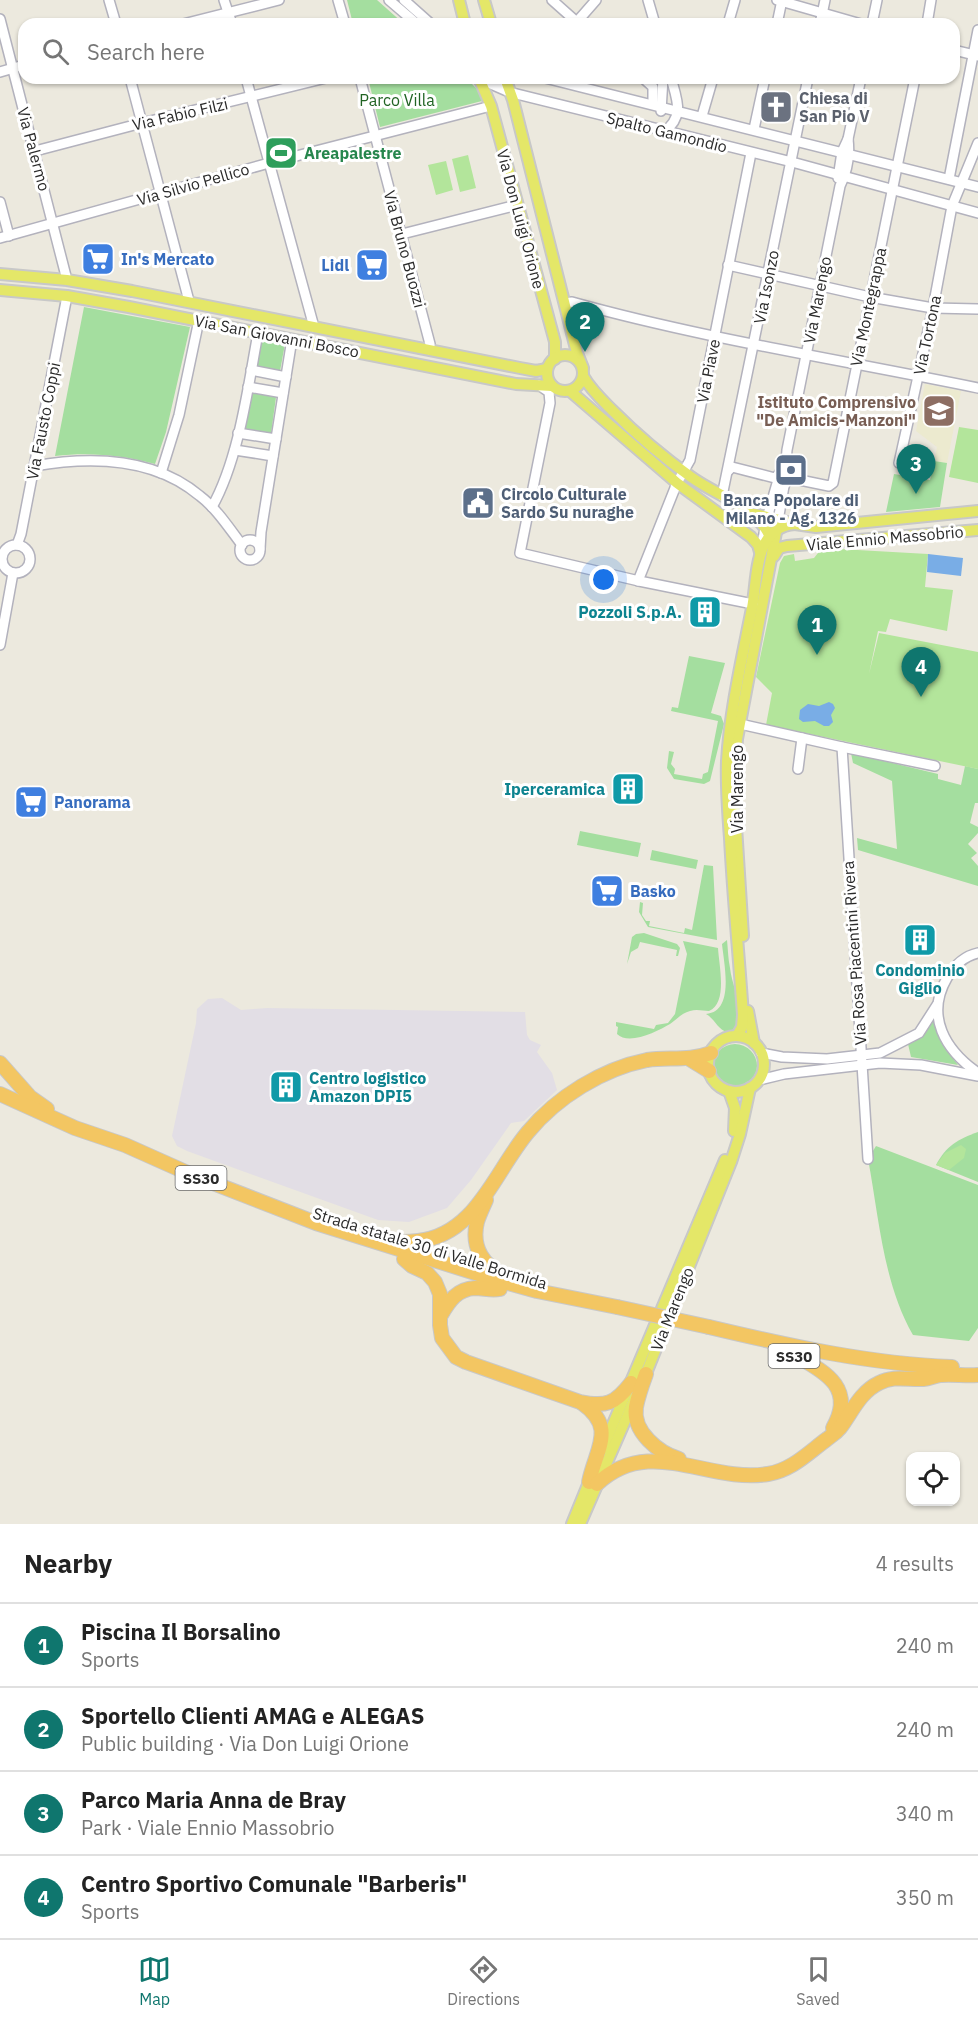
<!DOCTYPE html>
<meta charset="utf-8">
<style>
body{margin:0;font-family:"IBM Plex Sans",sans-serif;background:#f6f6f6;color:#222}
.controls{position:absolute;right:18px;bottom:18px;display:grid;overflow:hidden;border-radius:12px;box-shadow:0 2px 4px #0004}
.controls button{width:54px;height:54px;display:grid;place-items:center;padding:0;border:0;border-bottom:2px solid #e0e0e0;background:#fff;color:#222;font:30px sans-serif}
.you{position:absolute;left:604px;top:580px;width:21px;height:21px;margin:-15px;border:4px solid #fff;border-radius:50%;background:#1a73e8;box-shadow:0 0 0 9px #1a73e833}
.badge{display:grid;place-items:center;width:39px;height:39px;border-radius:50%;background:#0f766e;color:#fff;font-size:20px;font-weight:700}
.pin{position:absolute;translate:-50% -50px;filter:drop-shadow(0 2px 3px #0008)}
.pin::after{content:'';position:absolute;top:32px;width:21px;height:18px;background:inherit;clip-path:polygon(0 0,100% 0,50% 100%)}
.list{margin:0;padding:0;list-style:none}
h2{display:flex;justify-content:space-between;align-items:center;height:78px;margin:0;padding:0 24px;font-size:26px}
h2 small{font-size:20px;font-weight:400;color:#767676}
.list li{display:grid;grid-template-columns:39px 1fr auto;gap:18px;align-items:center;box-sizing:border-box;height:84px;padding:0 24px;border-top:2px solid #e0e0e0}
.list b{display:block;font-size:22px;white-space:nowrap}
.list p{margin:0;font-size:20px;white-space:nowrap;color:#767676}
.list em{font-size:20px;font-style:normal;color:#767676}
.icon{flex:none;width:33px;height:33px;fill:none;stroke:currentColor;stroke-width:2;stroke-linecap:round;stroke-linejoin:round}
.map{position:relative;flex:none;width:978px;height:1524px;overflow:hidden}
.search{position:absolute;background:#fff;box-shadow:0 2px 4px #0004;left:18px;right:18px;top:18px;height:66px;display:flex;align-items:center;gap:15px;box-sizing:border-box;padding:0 21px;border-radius:18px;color:#767676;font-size:22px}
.sheet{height:414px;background:#fff}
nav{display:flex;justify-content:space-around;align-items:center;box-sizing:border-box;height:84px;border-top:2px solid #e0e0e0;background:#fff;font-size:16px;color:#767676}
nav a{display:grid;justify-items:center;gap:3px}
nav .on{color:#0f766e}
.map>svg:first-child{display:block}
</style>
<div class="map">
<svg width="978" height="1524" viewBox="0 0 978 1524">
<rect width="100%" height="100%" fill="#ece9de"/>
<!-- industrial -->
<polygon fill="#e2dee5" points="222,998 241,1010 267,1008 525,1012 527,1035 530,1040 541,1045 537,1052 552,1073 557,1090 524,1121 511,1123 471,1180 447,1208 409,1222 378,1220 187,1151 177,1146 172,1136 196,1023 197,1009 208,999"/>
<!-- education -->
<polygon fill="#eceacf" points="925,384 961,391 947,463 934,461 937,447 916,431"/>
<!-- green -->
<g fill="#a4de9f">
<polygon points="347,0 377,0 404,24 353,24"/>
<polygon points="368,78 466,78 478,90 482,101 380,127"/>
<path d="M84 307 190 327 166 432 155 464C121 455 90 452 55 456Z"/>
<polygon points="262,340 285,344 280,371 257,367"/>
<polygon points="252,392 276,397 271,434 244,429"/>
<polygon points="934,461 947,463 940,507 886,512 894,474 930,480"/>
<polygon points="689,656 725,663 711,713 721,716 724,724 710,781 704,784 674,779 667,768 669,751 674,752 671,764 675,769 674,774 702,779 703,774 708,772 718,721 671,711 672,707 678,708"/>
<polygon points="851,753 938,774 938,779 961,785 965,766 978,769 978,803 975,803 970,823 978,827 978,833 968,844 977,853 971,858 978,866 978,886 858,850 857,838 897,849 892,781 853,763"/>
<polygon points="580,831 641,843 638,857 577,845"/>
<polygon points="652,850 698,860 696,869 650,860"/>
<polygon points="704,865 713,866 717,940 648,927 639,912 640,902 643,903 642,915 646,921 650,921 649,926 684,933 685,928 692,930"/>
<polygon points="644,933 677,944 680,948 678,956 676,956 677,950 640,942 638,948 631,952 627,964 632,937 636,934"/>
<path d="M727 940C728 949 728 959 730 968 732 987 746 1011 735 1029L727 1032C718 1030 715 1019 706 1014 735 1012 724 964 722 944Z"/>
<path d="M683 941 718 948C719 966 728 1003 709 1011 703 1011 697 1009 690 1011 682 1013 677 1019 670 1024 658 1031 629 1046 617 1034L618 1027 616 1026V1022L654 1029 656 1025 668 1023 675 1014 687 954Z"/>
<polygon points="934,1019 943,1045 958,1065 911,1057 908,1044 923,1033"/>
<circle cx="735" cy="1066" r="22"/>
<path d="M978 1132V1182L936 1165C946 1146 958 1139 978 1132Z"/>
<path d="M876 1146 978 1185V1328L969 1341 913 1335C883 1283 879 1217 868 1159Z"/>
</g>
<!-- pitch -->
<g fill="#b3e59b">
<polygon points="468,155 476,188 460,192 452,159"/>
<polygon points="446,161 453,190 436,195 428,165"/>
<polygon points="959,427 978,430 978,483 949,477"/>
<polygon points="822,548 928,554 925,587 953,590 947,631 890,619 886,632 878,631 869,674 879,633 978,652 978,769 766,725 772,693 756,677 780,563 784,556 794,554 795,561 814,558"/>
<polygon points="961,1145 966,1149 964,1158 949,1170 936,1165 945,1153"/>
</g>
<!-- water -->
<g fill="#79ade6">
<polygon points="928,554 963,558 961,576 927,572"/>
<polygon points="829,702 833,704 835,708 831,715 833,722 829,726 824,726 815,721 803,722 799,719 800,710 808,704 819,706"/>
</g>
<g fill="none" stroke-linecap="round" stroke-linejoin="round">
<!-- minor casing -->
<g stroke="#b3b2bd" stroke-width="12">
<g id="minor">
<polyline points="109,0 116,24"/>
<polyline points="224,0 232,24"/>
<polyline points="338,0 345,24"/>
<polyline points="389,0 417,24"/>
<polyline points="404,0 431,24"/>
<polyline points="552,0 579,24"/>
<polyline points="648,0 655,24"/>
<polyline points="777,0 861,24"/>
<polyline points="0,19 67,280"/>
<polyline points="183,24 279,0"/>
<polyline points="575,24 596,0"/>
<polyline points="728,24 735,0"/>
<polyline points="777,24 782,0"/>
<polyline points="820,24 825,0"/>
<polyline points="872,24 877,0"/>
<polyline points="927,24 931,0"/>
<polyline points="954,50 978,56"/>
<polyline points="0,72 24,65"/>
<polyline points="130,78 189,301"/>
<polyline points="246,78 314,327"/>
<polyline points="360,78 430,344 430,350"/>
<polyline points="477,78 509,92 792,162 978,213"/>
<polyline points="545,78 978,187"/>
<polyline points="643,78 653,87 653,104"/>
<polyline points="661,111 663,78"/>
<polyline points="702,116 713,78"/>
<polyline points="754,129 765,78"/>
<path d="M664 132C685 116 677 100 671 78"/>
<polyline points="35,151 142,123 326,78"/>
<polyline points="838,178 842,152 848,139 861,78"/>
<polyline points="949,179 978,30"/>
<polyline points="0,202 9,236"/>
<polyline points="402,234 517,205"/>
<polyline points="0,238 269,163 491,106"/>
<polyline points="728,265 870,297 933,308 978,309"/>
<path d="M565 303 572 302C705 339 843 360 978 388"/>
<polyline points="251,370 286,377"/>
<polyline points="539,385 549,392 550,403 520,553 639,581 753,604"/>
<polyline points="248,387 283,393"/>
<polyline points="238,433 276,439"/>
<polyline points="235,450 273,456"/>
<polyline points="899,463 933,308 952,206 978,143"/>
<path d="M34 466C91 456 154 457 200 496 217 509 229 528 242 545"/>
<polyline points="728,471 732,467 775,478 780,473"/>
<polyline points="161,473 179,415 199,320"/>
<polyline points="784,486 787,480 790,478 829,486 833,483 915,78"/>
<polyline points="722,496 808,78"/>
<path d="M212 507C239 459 248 387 258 333"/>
<path d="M778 521 784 486 787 450 840 186C847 172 850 155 848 139"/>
<circle cx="250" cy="550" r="10"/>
<circle cx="16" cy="559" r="14"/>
<polyline points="17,545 21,534 67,296"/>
<polyline points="260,549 261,532 292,339"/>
<polyline points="761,549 767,518 782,466"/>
<polyline points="638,581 677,483 690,460 751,153"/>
<polyline points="0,645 13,573"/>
<polyline points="740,724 842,747 935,766"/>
<polyline points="842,747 868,1159"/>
<polyline points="798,769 802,738"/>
<path d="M978 953C964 956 954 966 947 978 925 1016 945 1050 978 1073"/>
<polyline points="761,1053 782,1057 827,1059 880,1053 919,1033 937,1005"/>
<polyline points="759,1080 784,1074 880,1063 921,1065 978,1076"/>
</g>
</g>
<!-- major casing -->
<g stroke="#c8c8c8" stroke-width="14">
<g id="major">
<polyline points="459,0 465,24"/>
<polyline points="484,0 491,24"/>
<polyline points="479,78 491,106 555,342 555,359"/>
<polyline points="505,78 513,100 577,353 583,368"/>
<polyline points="0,274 67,280 132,291 520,368 536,371 547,369"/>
<polyline points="0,290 67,296 129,307 516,384 552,386"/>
<circle cx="565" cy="373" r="18"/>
<path d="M583 376C591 390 602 400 613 411 637 435 663 457 691 477 717 496 762 509 772 542"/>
<polyline points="570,391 677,483 751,537 758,545 760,552"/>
<polyline points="755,514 795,524 816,527 978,511"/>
<polyline points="774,556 779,548 787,546 978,530"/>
<polyline points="734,777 737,739 777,527"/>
<polyline points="735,811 743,936"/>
<polyline points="748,1011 754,1043"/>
<path d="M737 1036 742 1027 743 1015C739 956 733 897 730 838 728 812 726 787 727 761 730 710 742 659 752 608 758 578 753 527 795 524"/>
<circle cx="736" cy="1064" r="28"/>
<polyline points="729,1091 735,1108 734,1131"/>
<polyline points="643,1381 731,1162 740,1134 750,1088"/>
<polyline points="602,1450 725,1160"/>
<polyline points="572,1524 592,1475"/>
<polyline points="580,1524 635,1398"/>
</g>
</g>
<!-- highway casing -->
<g stroke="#c8c8c8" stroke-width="16">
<g id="highway">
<polyline points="688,1058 709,1071"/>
<polyline points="0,1063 30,1097 47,1109"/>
<polyline points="0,1094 75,1128 125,1145 190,1174 316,1223 501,1281 537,1291 617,1307"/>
<path d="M486 1200C483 1207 479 1215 477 1222 471 1247 483 1267 506 1276"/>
<path d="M391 1241C400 1243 409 1242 418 1241 476 1235 495 1171 528 1132 557 1097 602 1069 647 1060 668 1057 690 1061 711 1053"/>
<path d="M404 1259 412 1266 427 1273 435 1282 440 1294V1325L442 1338 456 1357 466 1362 580 1402C606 1407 615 1404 631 1383"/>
<path d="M441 1315C449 1301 457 1289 475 1288 484 1288 491 1291 500 1289"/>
<path d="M709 1327C789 1346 870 1364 952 1367"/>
<path d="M798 1357C828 1373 855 1390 833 1428"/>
<path d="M646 1374C642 1385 638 1396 636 1407 632 1432 659 1453 679 1459"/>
<path d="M582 1403C617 1428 596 1448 589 1482"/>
<path d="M597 1484C650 1434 708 1484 768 1474 792 1470 808 1453 827 1439 832 1435 836 1433 840 1428 852 1412 860 1392 879 1383 894 1375 908 1380 924 1379 930 1379 935 1375 941 1375 953 1374 966 1376 978 1375"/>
</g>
</g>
<!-- minor -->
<use href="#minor" stroke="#fff" stroke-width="9"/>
<!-- major -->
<use href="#major" stroke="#e4e768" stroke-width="10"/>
<!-- highway -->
<use href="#highway" stroke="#f3c662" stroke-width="14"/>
<!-- highway-bridge casing -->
<g stroke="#c8c8c8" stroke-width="16" stroke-linecap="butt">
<polyline id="highway-bridge" points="617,1307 709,1327"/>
</g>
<!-- highway-bridge -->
<use href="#highway-bridge" stroke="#f3c662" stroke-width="14"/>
</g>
<!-- icons -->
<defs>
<g id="church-square" transform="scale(1.725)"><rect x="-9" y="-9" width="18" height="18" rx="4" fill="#6b7280" stroke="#fff"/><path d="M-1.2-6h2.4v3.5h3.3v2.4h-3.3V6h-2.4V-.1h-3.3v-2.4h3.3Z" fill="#fff"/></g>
<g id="stadium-square" transform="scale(1.725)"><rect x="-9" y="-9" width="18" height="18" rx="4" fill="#2e9e5b" stroke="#fff"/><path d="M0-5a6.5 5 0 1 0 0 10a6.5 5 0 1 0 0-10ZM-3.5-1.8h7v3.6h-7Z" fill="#fff"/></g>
<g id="supermarket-square" transform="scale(1.725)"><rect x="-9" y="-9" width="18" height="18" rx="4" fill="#3f7fe0" stroke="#fff"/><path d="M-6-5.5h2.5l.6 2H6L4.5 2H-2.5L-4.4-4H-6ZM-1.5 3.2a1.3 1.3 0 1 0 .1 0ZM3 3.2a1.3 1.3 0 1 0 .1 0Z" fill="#fff"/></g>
<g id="school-square" transform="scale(1.725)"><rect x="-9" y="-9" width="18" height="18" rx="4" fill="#8d6e63" stroke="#fff"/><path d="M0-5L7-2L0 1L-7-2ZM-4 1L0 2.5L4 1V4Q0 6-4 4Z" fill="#fff"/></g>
<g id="bank-square" transform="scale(1.725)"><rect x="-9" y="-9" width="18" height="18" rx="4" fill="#5c6f8a" stroke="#fff"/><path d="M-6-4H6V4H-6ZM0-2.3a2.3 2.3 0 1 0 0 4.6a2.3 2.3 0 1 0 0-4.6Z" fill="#fff"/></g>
<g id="civic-square" transform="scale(1.725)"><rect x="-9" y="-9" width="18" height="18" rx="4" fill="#5c6f8a" stroke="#fff"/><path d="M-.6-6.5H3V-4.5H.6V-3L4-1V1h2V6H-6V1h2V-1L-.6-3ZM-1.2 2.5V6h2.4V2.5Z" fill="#fff"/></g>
<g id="building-square" transform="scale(1.725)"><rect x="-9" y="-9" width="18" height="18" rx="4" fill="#0f9aa8" stroke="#fff"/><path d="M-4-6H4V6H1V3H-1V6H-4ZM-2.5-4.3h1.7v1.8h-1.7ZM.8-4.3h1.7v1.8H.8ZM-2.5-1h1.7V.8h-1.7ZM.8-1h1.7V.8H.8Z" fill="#fff"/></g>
</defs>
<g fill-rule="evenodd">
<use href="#church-square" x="776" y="107"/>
<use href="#stadium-square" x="281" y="153"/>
<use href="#supermarket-square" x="98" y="259"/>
<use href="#supermarket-square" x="372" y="265"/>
<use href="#school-square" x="939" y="411"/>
<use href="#bank-square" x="791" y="470"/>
<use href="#civic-square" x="478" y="503"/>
<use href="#building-square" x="705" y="612"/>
<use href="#building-square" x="628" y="789"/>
<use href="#supermarket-square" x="31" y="802"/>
<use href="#supermarket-square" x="607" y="891"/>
<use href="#building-square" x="920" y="940"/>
<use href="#building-square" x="286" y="1087"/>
</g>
<g text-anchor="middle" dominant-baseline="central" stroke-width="6" stroke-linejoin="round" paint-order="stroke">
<!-- shield labels -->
<g fill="#fff" stroke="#6b6b6b" stroke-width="1.5">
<rect x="175.5" y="1166" width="51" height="24" rx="4.5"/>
<rect x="768.5" y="1344" width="51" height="24" rx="4.5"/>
</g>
<g font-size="15" font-weight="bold" fill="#2b2b2b">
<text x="201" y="1178">SS30</text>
<text x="794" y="1356">SS30</text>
</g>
<!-- worship labels -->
<g font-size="16" font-weight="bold" fill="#5b616d" stroke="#fff" text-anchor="start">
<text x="799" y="98">Chiesa di<tspan x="799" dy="18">San Pio V</tspan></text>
</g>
<!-- park labels -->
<g font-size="16" fill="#206323" stroke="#fff">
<text x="397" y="100">Parco Villa</text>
</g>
<!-- street labels -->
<g font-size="16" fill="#2b2b2b" stroke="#fff">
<text transform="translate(180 114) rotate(-13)">Via Fabio Filzi</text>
<text transform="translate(667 132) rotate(14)">Spalto Gamondio</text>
<text transform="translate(34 149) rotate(75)">Via Palermo</text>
<text transform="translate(193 184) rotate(-16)">Via Silvio Pellico</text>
<text transform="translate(521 219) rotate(75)">Via Don Luigi Orione</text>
<text transform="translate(405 249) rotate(75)">Via Bruno Buozzi</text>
<text transform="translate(766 287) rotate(-79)">Via Isonzo</text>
<text transform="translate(817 300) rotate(-79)">Via Marengo</text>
<text transform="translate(868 307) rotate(-78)">Via Montegrappa</text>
<text transform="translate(927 335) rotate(-78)">Via Tortona</text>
<text transform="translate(277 336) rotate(11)">Via San Giovanni Bosco</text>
<text transform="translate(708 371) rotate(-79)">Via Piave</text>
<text transform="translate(43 421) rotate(-79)">Via Fausto Coppi</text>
<text transform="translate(885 538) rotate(-5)">Viale Ennio Massobrio</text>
<text transform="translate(737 789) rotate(-90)">Via Marengo</text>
<text transform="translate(854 953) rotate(-94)">Via Rosa Piacentini Rivera</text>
<text transform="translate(430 1248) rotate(17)">Strada statale 30 di Valle Bormida</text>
<text transform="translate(672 1309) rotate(-68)">Via Marengo</text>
</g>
<!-- leisure labels -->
<g font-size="16" font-weight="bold" fill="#27864d" stroke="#fff" text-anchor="start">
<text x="304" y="153">Areapalestre</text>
</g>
<!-- shop labels -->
<g font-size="16" font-weight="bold" fill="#366cbe" stroke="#fff" text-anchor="start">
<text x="121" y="259">In's Mercato</text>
<text x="349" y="265" text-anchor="end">Lidl</text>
<text x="54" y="802">Panorama</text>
<text x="630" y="891">Basko</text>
</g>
<!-- education labels -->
<g font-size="16" font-weight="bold" fill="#785e54" stroke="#fff" text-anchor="end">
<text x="916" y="402">Istituto Comprensivo<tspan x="916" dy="18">"De Amicis-Manzoni"</tspan></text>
</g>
<!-- service labels -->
<g font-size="16" font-weight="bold" fill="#4e5e75" stroke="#fff" text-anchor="start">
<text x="501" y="494">Circolo Culturale<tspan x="501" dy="18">Sardo Su nuraghe</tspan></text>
<text x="791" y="500" text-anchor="middle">Banca Popolare di<tspan x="791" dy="18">Milano - Ag. 1326</tspan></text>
</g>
<!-- culture labels -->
<g font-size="16" font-weight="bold" fill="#0d838f" stroke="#fff" text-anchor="end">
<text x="682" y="612">Pozzoli S.p.A.</text>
<text x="605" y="789">Iperceramica</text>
<text x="920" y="970" text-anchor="middle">Condominio<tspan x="920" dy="18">Giglio</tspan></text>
<text x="309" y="1078" text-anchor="start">Centro logistico<tspan x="309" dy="18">Amazon DPI5</tspan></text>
</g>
</g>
</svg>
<div class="controls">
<button><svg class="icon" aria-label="locate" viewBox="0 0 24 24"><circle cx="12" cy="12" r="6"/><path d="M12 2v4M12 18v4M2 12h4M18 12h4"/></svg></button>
</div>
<div class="you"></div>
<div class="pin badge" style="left:817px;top:655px">1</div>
<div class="pin badge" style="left:585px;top:352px">2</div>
<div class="pin badge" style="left:916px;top:494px">3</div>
<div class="pin badge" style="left:921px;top:697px">4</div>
<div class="search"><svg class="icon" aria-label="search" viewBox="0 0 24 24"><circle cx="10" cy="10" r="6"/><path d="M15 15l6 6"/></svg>Search here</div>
</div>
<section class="sheet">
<h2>Nearby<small>4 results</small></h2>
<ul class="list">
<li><span class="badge">1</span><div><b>Piscina Il Borsalino</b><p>Sports</p></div><em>240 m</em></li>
<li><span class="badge">2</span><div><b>Sportello Clienti AMAG e ALEGAS</b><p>Public building · Via Don Luigi Orione</p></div><em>240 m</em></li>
<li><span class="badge">3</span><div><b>Parco Maria Anna de Bray</b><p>Park · Viale Ennio Massobrio</p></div><em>340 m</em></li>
<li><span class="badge">4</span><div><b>Centro Sportivo Comunale &quot;Barberis&quot;</b><p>Sports</p></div><em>350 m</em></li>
</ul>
</section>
<nav>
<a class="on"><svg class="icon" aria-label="map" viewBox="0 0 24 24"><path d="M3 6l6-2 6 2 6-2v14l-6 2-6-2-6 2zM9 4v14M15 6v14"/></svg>Map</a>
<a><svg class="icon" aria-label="directions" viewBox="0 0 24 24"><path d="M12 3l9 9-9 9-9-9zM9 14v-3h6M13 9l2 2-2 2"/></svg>Directions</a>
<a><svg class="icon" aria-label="saved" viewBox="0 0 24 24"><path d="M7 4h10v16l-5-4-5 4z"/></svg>Saved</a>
</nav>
